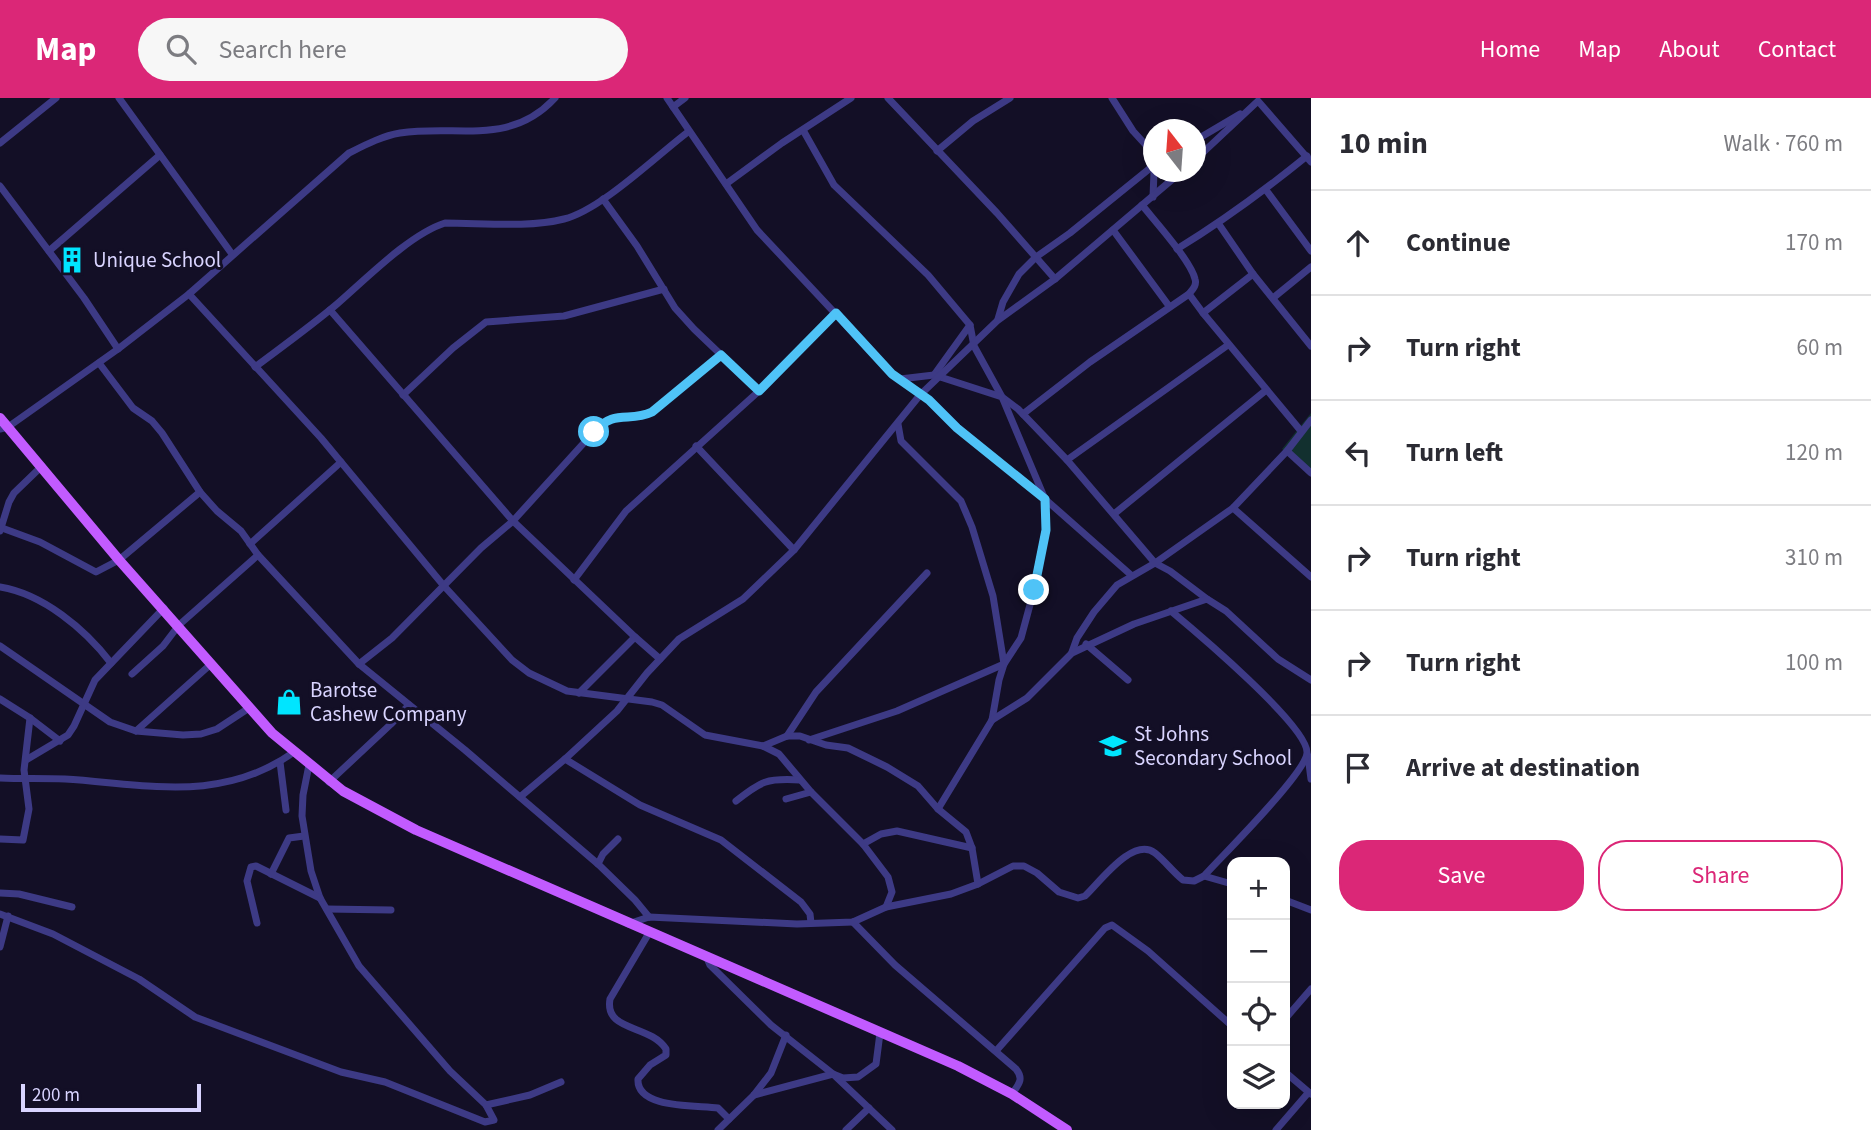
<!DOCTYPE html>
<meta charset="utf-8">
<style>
body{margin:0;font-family:"Source Sans 3",sans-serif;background:#f7f7f7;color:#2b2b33}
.controls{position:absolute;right:21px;bottom:21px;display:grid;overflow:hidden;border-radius:14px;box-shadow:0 7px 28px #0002}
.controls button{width:63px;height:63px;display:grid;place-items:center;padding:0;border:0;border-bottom:2px solid #e1e1e2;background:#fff;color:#2b2b33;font:35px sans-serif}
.compass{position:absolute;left:1143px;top:21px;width:63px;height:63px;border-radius:50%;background:#fff;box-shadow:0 7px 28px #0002;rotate:343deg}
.scale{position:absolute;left:21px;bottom:18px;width:180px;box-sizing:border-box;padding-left:7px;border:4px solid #d9d4ff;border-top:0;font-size:19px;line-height:24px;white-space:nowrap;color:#d9d4ff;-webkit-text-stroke:5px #130f26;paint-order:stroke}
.stop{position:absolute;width:21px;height:21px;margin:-16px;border:5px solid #4fc3f7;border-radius:50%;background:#fff}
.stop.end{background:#4fc3f7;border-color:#fff;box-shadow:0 2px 7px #0008}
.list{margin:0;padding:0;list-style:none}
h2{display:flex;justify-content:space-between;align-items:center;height:91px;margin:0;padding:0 28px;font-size:30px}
h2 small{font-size:23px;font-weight:400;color:#7c7c81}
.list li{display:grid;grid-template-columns:46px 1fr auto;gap:21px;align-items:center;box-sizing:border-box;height:105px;padding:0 28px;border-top:2px solid #e1e1e2}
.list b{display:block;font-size:26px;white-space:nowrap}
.list em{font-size:23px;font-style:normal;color:#7c7c81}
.actions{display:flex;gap:14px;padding:21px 28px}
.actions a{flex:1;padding:16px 0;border:2px solid #db2777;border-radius:28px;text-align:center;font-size:24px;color:#db2777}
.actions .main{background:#db2777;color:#fff}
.icon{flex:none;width:38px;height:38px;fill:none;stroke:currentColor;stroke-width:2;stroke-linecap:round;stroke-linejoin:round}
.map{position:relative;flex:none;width:1311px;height:1032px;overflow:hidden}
header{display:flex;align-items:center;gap:42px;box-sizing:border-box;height:98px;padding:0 35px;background:#db2777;color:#fff}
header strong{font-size:33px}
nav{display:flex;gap:38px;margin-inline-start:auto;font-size:24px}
.search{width:490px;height:63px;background:#f7f7f7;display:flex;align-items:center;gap:18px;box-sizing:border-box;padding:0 24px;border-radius:38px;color:#7c7c81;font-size:26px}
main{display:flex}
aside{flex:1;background:#fff}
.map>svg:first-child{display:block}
</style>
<header>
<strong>Map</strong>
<div class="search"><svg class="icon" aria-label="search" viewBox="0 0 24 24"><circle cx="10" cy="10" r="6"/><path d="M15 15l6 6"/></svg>Search here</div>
<nav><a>Home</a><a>Map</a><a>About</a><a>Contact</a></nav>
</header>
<main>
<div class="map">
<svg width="1311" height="1032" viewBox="0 0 1311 1032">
<rect width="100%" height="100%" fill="#130f26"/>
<!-- green -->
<polygon fill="#12302f" points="1311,315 1311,375 1282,351"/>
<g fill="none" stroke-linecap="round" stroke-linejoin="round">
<!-- minor -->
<g stroke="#3d3a85" stroke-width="7">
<polyline points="119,0 232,156"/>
<polyline points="667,0 757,132 892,276 929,302 957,330 1045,401 1131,477"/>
<polyline points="888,0 997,115 1055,181"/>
<polyline points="1112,0 1133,33 1154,56"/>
<polyline points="673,9 685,0"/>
<polyline points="803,32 834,87 928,177 970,227 974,248 1002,299 1018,311 1067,362 1155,465 1170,473 1207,501"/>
<polyline points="1196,42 1240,16"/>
<polyline points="0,45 56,0"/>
<polyline points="937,53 973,23 1010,0"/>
<polyline points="1196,61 1258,3 1311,64"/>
<polyline points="726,86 782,45 851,0"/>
<polyline points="0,88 84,200 118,251"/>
<polyline points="1266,92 1311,153"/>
<polyline points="1153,99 1154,74"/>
<polyline points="603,101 637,148 675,210 694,231 759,293"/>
<polyline points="1218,125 1253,176 1311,248"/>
<polyline points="1113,132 1169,208"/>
<path d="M1177 151C1223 123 1265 92 1307 58"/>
<polyline points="49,153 160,57"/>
<polyline points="1253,176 1203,215 1301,333"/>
<polyline points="189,196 321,340 444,488 512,562 529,575 567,593 652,604 662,607 705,637 763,648 779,656 811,694 863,746 888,779 892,794 886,809"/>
<polyline points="1189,196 1203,215"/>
<polyline points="1273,200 1311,169"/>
<polyline points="330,212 513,423 635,539 579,595"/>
<polyline points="998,221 1003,204 1019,176 1036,159 1070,135 1154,67"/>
<polyline points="99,265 133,310 152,323 162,335 200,394 217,413 241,433 258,457 359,566 465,652 598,766 635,802 649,819"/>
<path d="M255 269C283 248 311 228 337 206 366 181 410 136 445 125 482 125 529 130 564 121 601 112 656 58 688 34"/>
<polyline points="934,277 970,227"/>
<polyline points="403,297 453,250 486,224 564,218 664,191"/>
<path d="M1023 316 1090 264 1189 196C1193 191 1197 187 1195 181 1191 163 1154 122 1142 107"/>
<polyline points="898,326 901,343 961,403 972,429 993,498 1004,566 999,582 992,622 938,711"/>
<path d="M0 331 8 329 118 251 189 196 349 55C365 47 382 38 400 35 457 26 510 49 555 0"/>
<polyline points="696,348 794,452"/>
<polyline points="1287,353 1311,375"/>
<polyline points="1067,362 1228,247"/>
<polyline points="1233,410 1311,479"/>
<polyline points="1114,416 1265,293"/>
<polyline points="2,430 40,444 96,474 119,462 200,394"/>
<polyline points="0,433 9,404 14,395 42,368"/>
<polyline points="250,446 341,364"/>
<polyline points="574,482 626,413 759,293 836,215"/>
<path d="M0 489C43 496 85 531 111 565"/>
<polyline points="635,539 660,561"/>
<polyline points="1086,546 1128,582"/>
<polyline points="0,548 110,624 136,633 183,637 201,636 217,631 249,610"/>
<polyline points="1072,554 1077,540 1094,514 1117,487 1155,465 1233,410 1287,353 1311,322"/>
<path d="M359 566 392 540 481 450 513 423 601 326C617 315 636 322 652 314L721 257"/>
<polyline points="132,576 163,548 179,527 258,457"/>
<polyline points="0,601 30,620 60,643"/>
<polyline points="992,622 1027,600 1072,555 1134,526 1207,501 1226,513 1278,561 1311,582"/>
<polyline points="136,633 211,566"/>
<polyline points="787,638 816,594 927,475"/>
<polyline points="809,642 897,613 1004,566 1021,540 1034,492 1046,432 1045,401 1002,299 934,277 900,281"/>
<polyline points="763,648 787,638 800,638 826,647 848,650 887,669 918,688 938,711 966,734 972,750 978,786"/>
<polyline points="1308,658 1311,681"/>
<polyline points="565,661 640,707 721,742 801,804 810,816 811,825"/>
<polyline points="26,662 68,637 74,628 95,582 164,510"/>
<polyline points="280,664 286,712"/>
<path d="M0 680C22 681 43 680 65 681 147 686 221 706 294 654"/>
<polyline points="329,684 391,626 409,607"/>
<polyline points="520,699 565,661 617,613 647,575 679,541 743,501 794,452 920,297 997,223 1055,181 1181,74"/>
<polyline points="786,701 811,694"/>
<path d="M736 703C761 683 767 680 800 682"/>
<polyline points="0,741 23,742 29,711 24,672 30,620"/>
<polyline points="863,746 881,736 897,733 972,750"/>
<polyline points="598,766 603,756 618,741"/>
<polyline points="271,776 289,740 304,738"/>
<polyline points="1204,778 1232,786"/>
<polyline points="0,795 19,796 72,809"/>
<polyline points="1285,802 1311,812"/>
<polyline points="327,811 391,812"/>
<polyline points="0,816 53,836 139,881 195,919 341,974 385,984 485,1024 494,1022 486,1007 450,973 359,868 320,800 311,773 302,718 303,697 309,667"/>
<path d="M853 824 895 867 1016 971C1024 981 1019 986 1012 996"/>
<polyline points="257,825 247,783 251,769 256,768 320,800"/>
<path d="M628 826 649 819 797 826 853 824 886 809 951 796 978 786 1013 768H1024L1037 775 1059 794 1078 800 1085 798C1100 784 1133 738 1155 755 1165 763 1173 774 1183 782L1194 783 1204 778C1221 759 1306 675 1307 655 1309 629 1195 533 1171 513"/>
<path d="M649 835 610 901C604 934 650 926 666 951V957L650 967 638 981C636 1011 697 1007 718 1010L729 1021"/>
<polyline points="0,849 8,818"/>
<polyline points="707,860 710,867 771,927 833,976 892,1032"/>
<polyline points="1285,921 1311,891"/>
<polyline points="996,953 1105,830 1112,827 1148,853 1232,928"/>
<polyline points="1285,974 1311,996"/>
<polyline points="754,997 833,976 843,980 858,979 876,966 880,935"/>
<polyline points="486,1007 530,997 561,984"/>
<polyline points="718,1032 754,997 771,975 786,937"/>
<polyline points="846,1032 869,1010"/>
<polyline points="1276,1032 1308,995"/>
</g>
<!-- primary -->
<polyline stroke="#c25bff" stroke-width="10" points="0,320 119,462 272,635 343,693 416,732 958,968 1012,996 1067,1032"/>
</g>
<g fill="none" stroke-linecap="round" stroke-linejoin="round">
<!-- route -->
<path stroke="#4fc3f7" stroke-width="9" d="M594 334C615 310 629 325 652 314L721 257 759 293 836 215 892 276 929 302 957 330 1045 401 1046 432 1034 492"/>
</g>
<!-- icons -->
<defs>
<g id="building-bare" transform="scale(2.1)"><path d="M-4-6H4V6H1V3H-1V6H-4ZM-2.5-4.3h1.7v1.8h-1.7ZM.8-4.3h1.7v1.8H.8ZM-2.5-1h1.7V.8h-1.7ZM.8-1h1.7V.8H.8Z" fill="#00e5ff" stroke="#130f26" stroke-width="2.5" paint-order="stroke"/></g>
<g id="shop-bare" transform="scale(2.1)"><path d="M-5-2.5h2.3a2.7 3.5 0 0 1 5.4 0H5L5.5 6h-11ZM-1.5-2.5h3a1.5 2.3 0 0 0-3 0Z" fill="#00e5ff" stroke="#130f26" stroke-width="2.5" paint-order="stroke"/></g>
<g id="school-bare" transform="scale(2.1)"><path d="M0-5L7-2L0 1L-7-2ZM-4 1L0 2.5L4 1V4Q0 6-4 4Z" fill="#00e5ff" stroke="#130f26" stroke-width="2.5" paint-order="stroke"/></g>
</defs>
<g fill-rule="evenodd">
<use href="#building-bare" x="72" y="162"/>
<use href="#shop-bare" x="289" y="604"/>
<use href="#school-bare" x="1113" y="648"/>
</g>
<g text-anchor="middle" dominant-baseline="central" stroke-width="6" stroke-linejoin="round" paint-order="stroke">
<!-- poi labels -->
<g font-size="21" fill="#d9d4ff" stroke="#130f26" text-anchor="start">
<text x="93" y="162">Unique School</text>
<text x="310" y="592">Barotse<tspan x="310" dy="24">Cashew Company</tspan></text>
<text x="1134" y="636">St Johns<tspan x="1134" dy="24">Secondary School</tspan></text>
</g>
</g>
</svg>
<div class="controls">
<button>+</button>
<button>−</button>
<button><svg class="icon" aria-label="locate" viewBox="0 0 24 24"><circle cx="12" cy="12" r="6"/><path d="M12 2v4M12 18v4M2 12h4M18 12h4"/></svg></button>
<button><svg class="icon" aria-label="layers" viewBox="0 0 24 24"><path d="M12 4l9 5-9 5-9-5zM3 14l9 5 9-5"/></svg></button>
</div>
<svg class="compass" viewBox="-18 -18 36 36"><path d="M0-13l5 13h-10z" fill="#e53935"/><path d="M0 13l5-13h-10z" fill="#7c7c81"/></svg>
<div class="scale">200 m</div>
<div class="stop" style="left:594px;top:334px"></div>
<div class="stop end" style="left:1034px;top:492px"></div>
</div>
<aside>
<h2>10 min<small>Walk · 760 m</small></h2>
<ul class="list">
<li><svg class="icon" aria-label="ahead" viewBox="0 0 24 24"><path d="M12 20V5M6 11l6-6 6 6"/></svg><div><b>Continue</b></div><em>170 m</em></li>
<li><svg class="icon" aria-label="right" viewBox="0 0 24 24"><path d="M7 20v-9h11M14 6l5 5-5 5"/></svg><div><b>Turn right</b></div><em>60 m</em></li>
<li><svg class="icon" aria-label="left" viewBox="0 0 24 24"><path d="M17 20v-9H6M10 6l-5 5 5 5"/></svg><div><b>Turn left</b></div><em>120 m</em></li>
<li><svg class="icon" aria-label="right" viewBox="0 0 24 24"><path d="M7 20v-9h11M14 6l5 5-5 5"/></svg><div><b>Turn right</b></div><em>310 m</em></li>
<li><svg class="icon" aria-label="right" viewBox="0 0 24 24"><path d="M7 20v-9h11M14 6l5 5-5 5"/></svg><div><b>Turn right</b></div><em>100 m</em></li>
<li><svg class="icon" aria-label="arrive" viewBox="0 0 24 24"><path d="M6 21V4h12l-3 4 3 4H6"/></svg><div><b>Arrive at destination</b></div></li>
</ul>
<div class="actions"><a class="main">Save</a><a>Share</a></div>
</aside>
</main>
